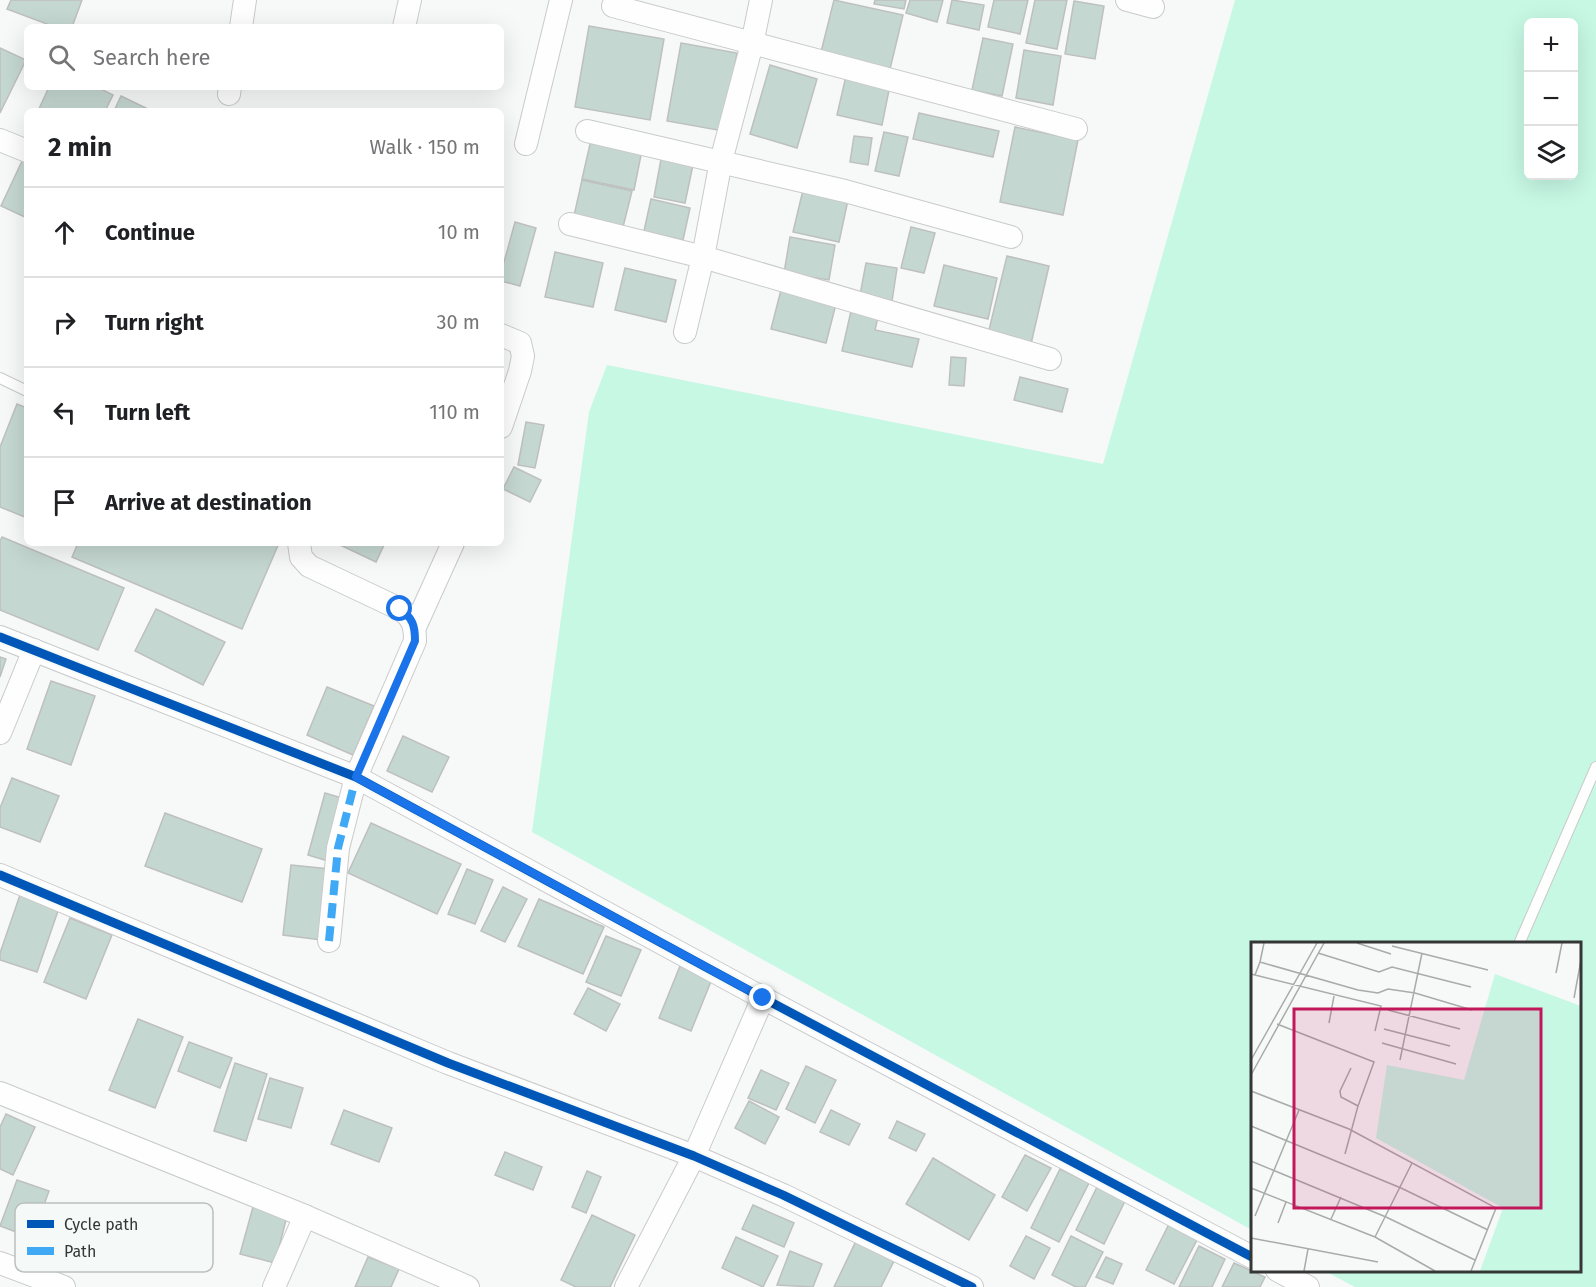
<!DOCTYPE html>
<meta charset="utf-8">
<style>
body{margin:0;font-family:"Fira Sans",sans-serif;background:#f2f2f2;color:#202124}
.controls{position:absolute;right:18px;top:18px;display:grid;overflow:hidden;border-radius:9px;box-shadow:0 6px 24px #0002}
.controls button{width:54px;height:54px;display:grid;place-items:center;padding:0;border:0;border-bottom:2px solid #e0e0e0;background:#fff;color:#202124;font:30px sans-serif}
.stop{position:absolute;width:18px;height:18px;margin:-14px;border:4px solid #1a73e8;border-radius:50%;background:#fff}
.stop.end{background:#1a73e8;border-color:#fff;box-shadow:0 2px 6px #0008}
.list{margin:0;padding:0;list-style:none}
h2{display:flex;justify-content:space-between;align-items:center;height:78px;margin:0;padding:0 24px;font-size:26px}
h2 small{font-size:20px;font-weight:400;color:#757577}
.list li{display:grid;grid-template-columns:39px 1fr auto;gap:18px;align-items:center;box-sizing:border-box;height:90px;padding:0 24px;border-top:2px solid #e0e0e0}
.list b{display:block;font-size:22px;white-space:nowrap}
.list em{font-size:20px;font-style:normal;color:#757577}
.icon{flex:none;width:33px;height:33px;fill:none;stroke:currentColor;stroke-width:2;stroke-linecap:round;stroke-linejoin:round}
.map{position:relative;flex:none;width:1596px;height:1287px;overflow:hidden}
.search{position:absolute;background:#fff;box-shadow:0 6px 24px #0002;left:24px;top:24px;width:480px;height:66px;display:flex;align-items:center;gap:15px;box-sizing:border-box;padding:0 21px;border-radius:9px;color:#757577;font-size:22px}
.panel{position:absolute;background:#fff;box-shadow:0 6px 24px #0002;left:24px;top:108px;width:480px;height:438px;border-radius:9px}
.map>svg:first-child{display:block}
</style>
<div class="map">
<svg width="1596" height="1287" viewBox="0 0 1596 1287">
<rect width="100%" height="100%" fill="#f6f9f8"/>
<!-- green -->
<path fill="#c6f8e4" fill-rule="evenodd" d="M1235 0H1596V1287H1355L1325 1271 1580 1270V944H1252V1230L532 832 589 412 607 365 1103 464ZM1528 22H1574V176H1528Z"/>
<!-- building -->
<g fill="#c4d7d0" stroke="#bec0bf" stroke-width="1.5">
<polygon points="11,0 82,0 72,27 55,27 7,9"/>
<polygon points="834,0 903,15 890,69 821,52"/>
<polygon points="875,0 906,0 904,9 874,4"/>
<polygon points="910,0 943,0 937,22 906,13"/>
<polygon points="952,0 984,5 979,30 947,23"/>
<polygon points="994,0 1028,0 1020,34 988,27"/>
<polygon points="1035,0 1067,0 1057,49 1026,43"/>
<polygon points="1074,1 1104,6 1095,59 1065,54"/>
<polygon points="589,26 664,39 650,120 575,107"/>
<polygon points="983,38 1013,44 1002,96 972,90"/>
<polygon points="681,43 737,53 723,131 667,121"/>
<polygon points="0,48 26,60 0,113"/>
<polygon points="1024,50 1061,56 1053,105 1016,98"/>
<polygon points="770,65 817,79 797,148 750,134"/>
<polygon points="846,76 890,85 882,125 837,115"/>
<polygon points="49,87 97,87 113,95 105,111 38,111"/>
<polygon points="121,96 152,111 114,111"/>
<polygon points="919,113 999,131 993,157 913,139"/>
<polygon points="1015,127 1078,140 1063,215 1000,202"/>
<polygon points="884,132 908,137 899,176 875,171"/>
<polygon points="854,136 872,138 868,165 850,162"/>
<polygon points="591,140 642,150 634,190 582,179"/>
<polygon points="662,154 694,160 685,203 654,197"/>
<polygon points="24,157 27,158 27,218 1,206"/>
<polygon points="582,180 632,191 623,227 574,216"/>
<polygon points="803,190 848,200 839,242 793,232"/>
<polygon points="651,199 690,208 683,240 644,231"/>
<polygon points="515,222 536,228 520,286 501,281 501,273"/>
<polygon points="911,227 935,233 924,273 901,268"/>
<polygon points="790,237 835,245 829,280 784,273"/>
<polygon points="555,252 603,263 593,307 545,297"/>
<polygon points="1007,256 1049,266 1031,344 988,334"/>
<polygon points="866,263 897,268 892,301 860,295"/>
<polygon points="944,265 997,278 988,319 934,306"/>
<polygon points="625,268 676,280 666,322 615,310"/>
<polygon points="781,290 836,304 826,343 771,329"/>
<polygon points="851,311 878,317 875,330 919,339 912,367 842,351"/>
<polygon points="951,357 966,358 964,386 949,385"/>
<polygon points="1020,377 1068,389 1062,412 1014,400"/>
<polygon points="17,404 27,408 27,518 0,507 0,447"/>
<polygon points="526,422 544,425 535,468 518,465"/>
<polygon points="514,467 541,480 530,502 503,489"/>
<polygon points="2,537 124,588 98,650 0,610 0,541"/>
<polygon points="78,543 279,543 242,629 72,557"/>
<polygon points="336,543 385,543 376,562"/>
<polygon points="156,609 225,642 203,685 135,651"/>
<polygon points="0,657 6,659 0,677"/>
<polygon points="51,681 95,696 71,765 27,749"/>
<polygon points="327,687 374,706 353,755 307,735"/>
<polygon points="403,736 449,757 432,792 387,771"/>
<polygon points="12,778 59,796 40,842 0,827 0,808"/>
<polygon points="325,793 345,799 328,861 308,855"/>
<polygon points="165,813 262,849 242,902 145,866"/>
<polygon points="371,823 461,864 437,914 348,873"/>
<polygon points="291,865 330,869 321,940 283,935"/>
<polygon points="467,869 493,880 475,924 448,914"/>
<polygon points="503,887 527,899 505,942 481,931"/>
<polygon points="20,895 59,908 37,972 0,960 0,953"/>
<polygon points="539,899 604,927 583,974 518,946"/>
<polygon points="70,918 112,935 86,999 44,982"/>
<polygon points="606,936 641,950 621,996 586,982"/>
<polygon points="680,966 712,979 691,1031 659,1018"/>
<polygon points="588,988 620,1004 606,1031 574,1014"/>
<polygon points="138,1019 183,1037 155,1108 109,1090"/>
<polygon points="189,1042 232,1058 220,1088 178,1071"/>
<polygon points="235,1063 267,1074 246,1141 214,1131"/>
<polygon points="806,1066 836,1080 815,1123 786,1109"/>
<polygon points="761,1070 789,1083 776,1110 748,1098"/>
<polygon points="270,1078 303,1088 291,1128 258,1119"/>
<polygon points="749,1101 779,1117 765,1144 735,1128"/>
<polygon points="344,1110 392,1128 379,1162 331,1144"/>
<polygon points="831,1110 860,1124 849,1145 820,1132"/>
<polygon points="6,1114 35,1127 13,1175 0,1169 0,1127"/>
<polygon points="897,1121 925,1134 916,1151 889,1138"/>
<polygon points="505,1152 542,1167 533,1190 495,1175"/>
<polygon points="1025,1155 1051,1168 1027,1211 1002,1197"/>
<polygon points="933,1158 995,1195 969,1240 906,1204"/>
<polygon points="1060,1169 1089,1183 1059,1242 1031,1228"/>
<polygon points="587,1171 601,1177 586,1213 572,1207"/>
<polygon points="17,1180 49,1191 32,1238 0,1226"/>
<polygon points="1097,1187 1125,1201 1104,1244 1076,1230"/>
<polygon points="753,1205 794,1223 784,1247 742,1229"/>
<polygon points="253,1207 287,1216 275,1263 240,1254"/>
<polygon points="592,1215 635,1235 610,1287 576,1287 561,1280"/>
<polygon points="1169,1224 1198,1238 1174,1284 1146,1270"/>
<polygon points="1026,1236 1050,1248 1034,1279 1010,1266"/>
<polygon points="1071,1236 1103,1252 1085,1287 1076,1287 1052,1275"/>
<polygon points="736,1237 778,1256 763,1287 722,1268"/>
<polygon points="856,1241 895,1259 881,1287 834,1287"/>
<polygon points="1199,1246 1225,1259 1212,1287 1179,1287"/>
<polygon points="790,1251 822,1264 813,1287 777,1285"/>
<polygon points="368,1257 399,1269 391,1287 355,1287"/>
<polygon points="1106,1257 1122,1264 1113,1284 1096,1277"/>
<polygon points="1234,1263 1265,1277 1260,1287 1222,1287"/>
</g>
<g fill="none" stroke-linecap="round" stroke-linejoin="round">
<!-- service casing -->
<g stroke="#c9cbca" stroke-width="12">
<g id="service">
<polyline points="0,378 27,391"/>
<polyline points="1519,944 1596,767"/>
</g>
</g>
<!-- minor casing -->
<g stroke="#c9cbca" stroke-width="24">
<g id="minor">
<polyline points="1127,0 1153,7"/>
<polyline points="613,6 1076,129"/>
<polyline points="241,27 245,0"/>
<polyline points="404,27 410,0"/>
<polyline points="229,94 230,87"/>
<polyline points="587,131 845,191 1011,237"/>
<polyline points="0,140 27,151"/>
<polyline points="526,144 561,0"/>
<polyline points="570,224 703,257 1050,359"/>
<polyline points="685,332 703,257 721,161 752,44 761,0"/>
<polyline points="501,335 520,343 523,356 520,371 501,427"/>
<path d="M299 543 301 557 309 566 400 609C413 618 415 626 415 641L356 777 338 848 329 941"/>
<polyline points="415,627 453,543"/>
<polyline points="0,637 356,777 763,998 1252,1257"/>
<polyline points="0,733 34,650"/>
<polyline points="0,875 448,1063 694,1156 783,1195 972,1287"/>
<polyline points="0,1093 305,1216 468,1287"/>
<polyline points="0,1263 64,1287"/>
<polyline points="1277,1270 1308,1287"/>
<polyline points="274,1287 305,1216"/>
<polyline points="626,1287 694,1156 763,998"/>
</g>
</g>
<!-- service -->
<use href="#service" stroke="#fefefe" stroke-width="10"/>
<!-- minor -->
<use href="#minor" stroke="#fefefe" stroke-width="22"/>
<!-- quiet -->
<polyline stroke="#3fa9f5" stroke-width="8" stroke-dasharray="15 8" stroke-linecap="butt" points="329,941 338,848 356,777"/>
<!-- cycleway casing -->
<g stroke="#f5faf8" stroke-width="13">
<g id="cycleway">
<polyline points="0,637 356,777 763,998 1252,1257"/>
<polyline points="0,875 448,1063 694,1156 783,1195 972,1287"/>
</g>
</g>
<!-- cycleway -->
<use href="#cycleway" stroke="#0057b8" stroke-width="9"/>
</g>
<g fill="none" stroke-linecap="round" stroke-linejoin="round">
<!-- route -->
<path stroke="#1a73e8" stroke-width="8" d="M400 609C413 618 415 626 415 641L356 777 763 998"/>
</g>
<!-- overview -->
<g transform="translate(1251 942)">
<rect width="330" height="330" fill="#f6f9f8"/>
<path d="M244 32 330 64V329H229L252 266 125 196 136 123 213 138Z" fill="#c6f8e4"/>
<path fill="none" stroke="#a9abaa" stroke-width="1.5" d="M106 1 140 12M141 4 237 28M67 11 128 30 141 25 220 45M9 20 13 1M305 31 311 1M0 32 130 64 124 89M4 33 9 20 107 48 127 51 137 47 164 51 221 68M323 56 330 18M137 68 209 87M78 81 83 54M26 82 123 120 107 164M133 87 199 104M131 101 205 122M0 118 66 1M149 118 171 11M0 133 73 1M0 149 98 187 245 266 220 329M0 184 150 246 237 288M94 212 107 164 90 155 89 149 100 126M0 219 135 275 224 318M0 246 124 295 184 329M4 274 48 168M80 277 90 255M27 281 35 260M124 295 161 221M0 296 127 320M53 329 57 307"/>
<path fill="#c2185b" fill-opacity="0.15" stroke="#c2185b" stroke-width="3" d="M43 67H290V266H43Z"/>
<rect width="330" height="330" fill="none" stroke="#353736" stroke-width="3"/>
</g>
<!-- legend -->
<rect x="15" y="1203" width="198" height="69" rx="9" fill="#f5faf8" stroke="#bbc0be" stroke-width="1.5"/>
<rect x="27" y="1220" width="27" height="8" fill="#0057b8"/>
<rect x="27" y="1247" width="27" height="8" fill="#3fa9f5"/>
<g font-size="16" fill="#353736">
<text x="64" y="1230">Cycle path</text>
<text x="64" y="1257">Path</text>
</g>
</svg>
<div class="controls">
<button>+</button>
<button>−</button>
<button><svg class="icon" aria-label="layers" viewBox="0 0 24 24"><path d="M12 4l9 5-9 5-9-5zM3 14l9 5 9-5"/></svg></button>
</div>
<div class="stop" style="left:400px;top:609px"></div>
<div class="stop end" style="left:763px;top:998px"></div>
<div class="search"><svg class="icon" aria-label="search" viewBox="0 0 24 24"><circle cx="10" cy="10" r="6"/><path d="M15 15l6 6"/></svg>Search here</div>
<section class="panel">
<h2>2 min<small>Walk · 150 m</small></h2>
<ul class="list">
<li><svg class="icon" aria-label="ahead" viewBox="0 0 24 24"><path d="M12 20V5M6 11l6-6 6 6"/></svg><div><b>Continue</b></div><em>10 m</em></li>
<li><svg class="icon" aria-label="right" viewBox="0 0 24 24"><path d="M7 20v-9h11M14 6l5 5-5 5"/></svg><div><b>Turn right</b></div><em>30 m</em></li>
<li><svg class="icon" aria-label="left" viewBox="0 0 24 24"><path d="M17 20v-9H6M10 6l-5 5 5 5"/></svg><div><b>Turn left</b></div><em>110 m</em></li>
<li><svg class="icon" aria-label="arrive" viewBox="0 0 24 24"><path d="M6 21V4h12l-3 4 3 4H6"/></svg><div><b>Arrive at destination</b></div></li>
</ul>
</section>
</div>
